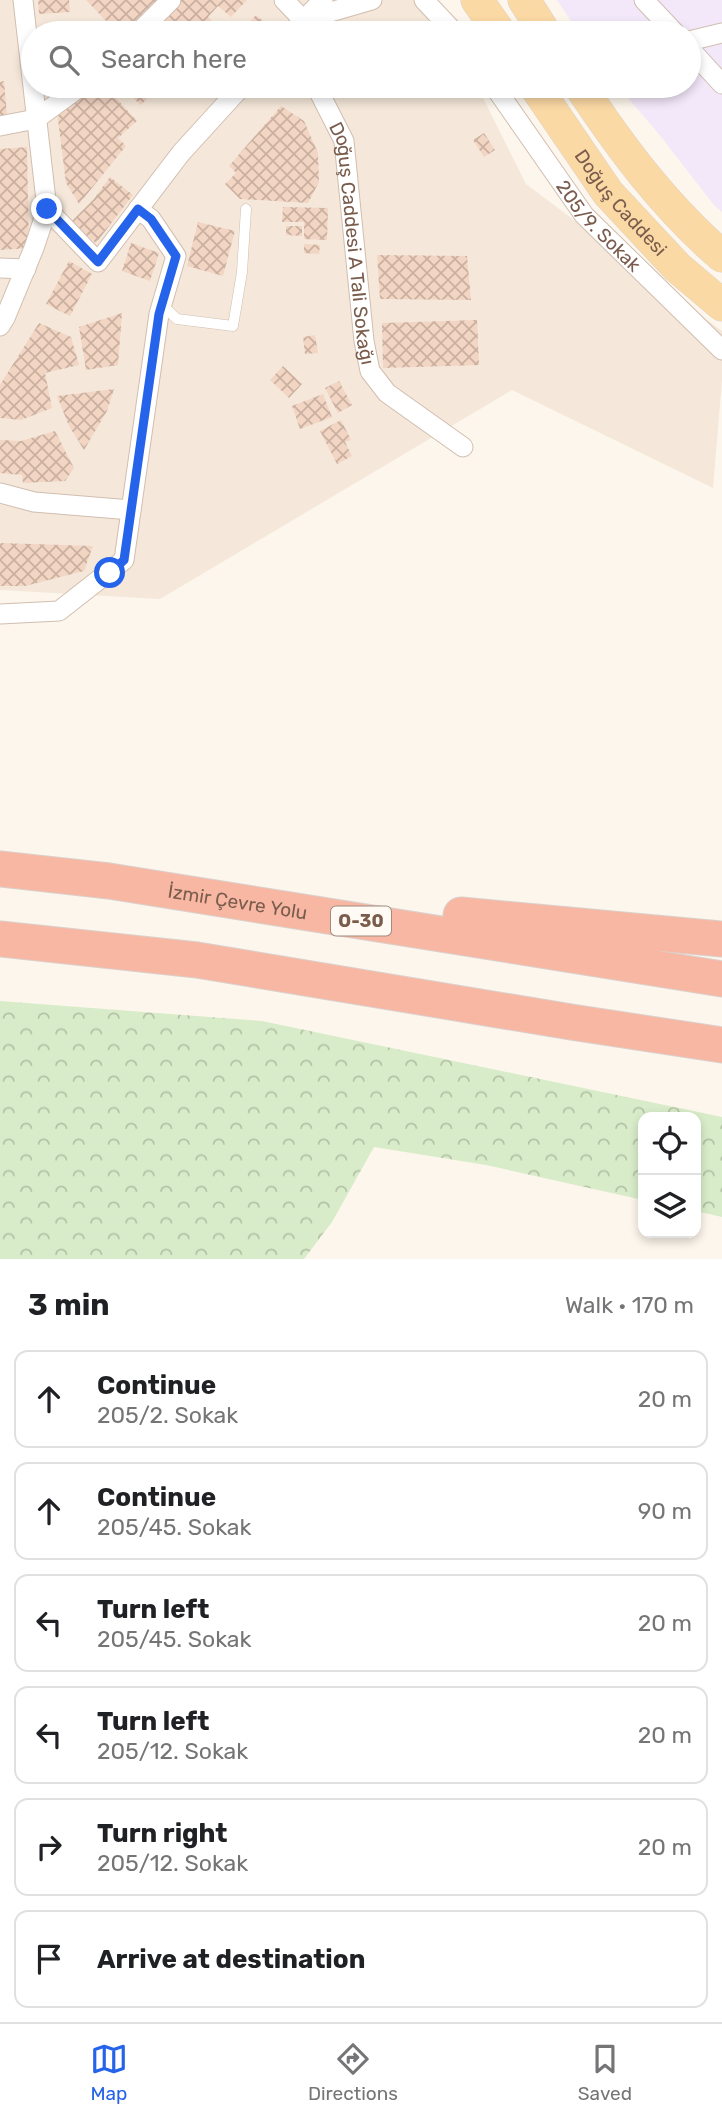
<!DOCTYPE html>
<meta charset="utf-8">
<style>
body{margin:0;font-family:Rubik,sans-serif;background:#f2f2f2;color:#202124}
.controls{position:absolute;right:21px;bottom:21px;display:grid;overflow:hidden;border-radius:14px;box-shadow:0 4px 10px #0003}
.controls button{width:63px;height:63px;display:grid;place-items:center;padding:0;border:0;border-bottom:2px solid #e0e0e0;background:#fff;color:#202124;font:35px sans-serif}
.stop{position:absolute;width:21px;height:21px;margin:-16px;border:5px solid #2563eb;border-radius:50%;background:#fff}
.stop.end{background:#2563eb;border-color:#fff;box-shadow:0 2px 7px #0008}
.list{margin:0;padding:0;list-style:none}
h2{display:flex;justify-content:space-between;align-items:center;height:91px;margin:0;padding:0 28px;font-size:30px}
h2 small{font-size:23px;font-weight:400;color:#757577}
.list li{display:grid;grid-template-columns:46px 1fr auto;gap:21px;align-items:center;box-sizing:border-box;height:98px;margin:0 14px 14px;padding:0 14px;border:2px solid #e0e0e0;border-radius:14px}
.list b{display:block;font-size:26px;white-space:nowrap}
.list p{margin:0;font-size:23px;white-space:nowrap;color:#757577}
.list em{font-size:23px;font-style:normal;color:#757577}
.icon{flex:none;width:38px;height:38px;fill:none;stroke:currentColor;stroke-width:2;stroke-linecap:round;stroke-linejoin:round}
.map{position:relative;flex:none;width:722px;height:1259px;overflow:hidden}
.search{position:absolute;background:#fff;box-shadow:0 4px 10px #0003;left:21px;right:21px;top:21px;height:77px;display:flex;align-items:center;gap:18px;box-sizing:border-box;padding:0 24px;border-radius:38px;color:#757577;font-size:26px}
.sheet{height:763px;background:#fff}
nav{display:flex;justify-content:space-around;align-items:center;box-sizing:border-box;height:98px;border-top:2px solid #e0e0e0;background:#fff;font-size:19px;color:#757577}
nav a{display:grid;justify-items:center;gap:4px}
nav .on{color:#2563eb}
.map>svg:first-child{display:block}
</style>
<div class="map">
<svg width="722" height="1259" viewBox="0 0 722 1259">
<defs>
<pattern id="forest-crowns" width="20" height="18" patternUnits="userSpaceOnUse" patternTransform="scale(1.75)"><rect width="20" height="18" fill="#d8ecc9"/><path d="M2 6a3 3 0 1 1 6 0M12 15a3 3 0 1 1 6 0" fill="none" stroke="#b4c2a5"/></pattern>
<pattern id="building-cross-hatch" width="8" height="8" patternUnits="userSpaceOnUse" patternTransform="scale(1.75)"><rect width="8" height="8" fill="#f3d5c3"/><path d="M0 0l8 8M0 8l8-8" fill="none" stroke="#cab0a1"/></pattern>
</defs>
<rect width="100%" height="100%" fill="#fdf6ec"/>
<!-- residential -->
<polygon fill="#f5e8da" points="0,0 435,0 452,33 33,33 33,86 477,86 526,184 722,331 722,380 713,488 512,390 160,599 0,590"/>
<!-- education -->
<polygon fill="#f3e8fa" points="557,0 722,0 722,212 714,205 658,133 618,86 689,86 689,33 579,33"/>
<!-- forest -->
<polygon fill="url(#forest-crowns)" points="0,1001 262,1021 722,1117 722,1217 696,1211 696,1117 643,1117 643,1200 486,1165 374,1147 332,1222 304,1259 0,1259"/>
<!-- building -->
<g fill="url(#building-cross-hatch)">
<polygon points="38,0 69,0 70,12 39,14"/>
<polygon points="86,0 158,0 128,33 118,33"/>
<polygon points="180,0 247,0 231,17 218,6 208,17 215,24 207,33 149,33"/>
<polygon points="256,15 277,33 239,33"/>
<polygon points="4,81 7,116 0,117 0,82"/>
<polygon points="95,86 105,86 137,121 118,138 126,146 79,204 66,183 57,112 82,98"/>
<polygon points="120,86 159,86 141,105"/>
<polygon points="281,106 304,121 318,153 319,182 308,203 240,199 225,184 236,173 229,166"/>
<polygon points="484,133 495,150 484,157 473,140"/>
<polygon points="27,147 29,248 0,250 0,149"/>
<polygon points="110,177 133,195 96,243 71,222 93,200"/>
<polygon points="283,207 328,208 327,240 304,239 304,222 282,222"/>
<polygon points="198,222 235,231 223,276 187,266"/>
<polygon points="286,226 302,226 302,236 286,235"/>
<polygon points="131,243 159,253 150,281 122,271"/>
<polygon points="304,244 320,245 319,254 304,253"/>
<polygon points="377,255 467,256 471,300 380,299"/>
<polygon points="69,261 92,274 70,316 46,304"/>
<polygon points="122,313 118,365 86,370 79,327"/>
<polygon points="477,320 479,365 383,368 382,323"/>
<polygon points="39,323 71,337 79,365 45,373 52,408 21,420 0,418 0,385"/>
<polygon points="315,335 318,353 305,354 303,337"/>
<polygon points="283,366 302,384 289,398 270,380"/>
<polygon points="339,381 352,405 338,413 325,388"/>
<polygon points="114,389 107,411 84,450 69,426 57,396"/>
<polygon points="323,394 332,417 300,429 292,406"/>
<polygon points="341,420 351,440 345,442 352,456 337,464 320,431"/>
<polygon points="55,431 74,468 65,481 23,483 22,475 0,473 0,440 21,441"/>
<polygon points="0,543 93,546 84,571 25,586 0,586"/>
</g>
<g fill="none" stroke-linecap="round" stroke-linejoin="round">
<!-- lane casing -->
<g stroke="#d1beb0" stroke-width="11">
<polyline id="lane" points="162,305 177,319 233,326 242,272 246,209"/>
</g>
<!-- street casing -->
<g stroke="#d1beb0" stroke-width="21">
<g id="street">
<polyline points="284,0 303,20 372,0"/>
<polyline points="424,0 455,33"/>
<polyline points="644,0 675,33"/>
<polyline points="138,33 171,0"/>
<polyline points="291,33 323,0"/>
<polyline points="689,41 722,33"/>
<polyline points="689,48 722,84"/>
<path id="s1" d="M316 86 344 141 364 341 370 371 387 393 463 447"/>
<path id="s2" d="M494 86 584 215 722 350"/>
<polyline points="0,126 36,119 81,86"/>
<polyline points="47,209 98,262 181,153 242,86"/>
<polyline points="0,268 26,269"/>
<polyline points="0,326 5,318 34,248 47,209 23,0"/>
<polyline points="0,493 34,502 131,510"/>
<polyline points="0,614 59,611 124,560 159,314 176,256 151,219 138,209"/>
</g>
</g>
<!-- primary casing -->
<g stroke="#dad1cd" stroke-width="33">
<g id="primary">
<polyline points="477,0 500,33"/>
<polyline points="524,0 545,33"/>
<path id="s3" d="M535 86 608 193 677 267 722 305"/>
<path d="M580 86C621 148 665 207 722 256"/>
</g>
</g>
<!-- highway casing -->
<g stroke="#dad1cd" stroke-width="37">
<g id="highway">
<path id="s4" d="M0 869 109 881 722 979"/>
<polyline points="461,915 722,939"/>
<polyline points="0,939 197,960 571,1022 722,1045"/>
</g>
</g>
<!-- lane -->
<use href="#lane" stroke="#fff" stroke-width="10"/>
<!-- street -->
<use href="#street" stroke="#fff" stroke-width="19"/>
<!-- primary -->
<use href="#primary" stroke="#fbd9a5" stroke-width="32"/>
<!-- highway -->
<use href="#highway" stroke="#f7b7a3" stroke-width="35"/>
</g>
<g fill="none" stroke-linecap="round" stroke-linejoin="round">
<!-- route -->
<polyline stroke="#2563eb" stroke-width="9" points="47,209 98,262 138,209 151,219 176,256 159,314 124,560 110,573"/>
</g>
<g text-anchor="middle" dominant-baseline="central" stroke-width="7" stroke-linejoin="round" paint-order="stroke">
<!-- shield labels -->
<rect fill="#fffaf3" stroke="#a28b7f" stroke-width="2" x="331" y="906.5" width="60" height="29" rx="5"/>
<g font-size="18" font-weight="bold" fill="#7a5c4d">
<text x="361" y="921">O-30</text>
</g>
<!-- street labels -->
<g font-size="19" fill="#7a5c4d" stroke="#fffaf3">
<text stroke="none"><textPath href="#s3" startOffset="145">Doğuş Caddesi</textPath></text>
<text stroke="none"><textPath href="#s2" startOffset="175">205/9. Sokak</textPath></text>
<text stroke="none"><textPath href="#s1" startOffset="164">Doğuş Caddesi A Tali Sokağı</textPath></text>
<text stroke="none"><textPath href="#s4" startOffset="240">İzmir Çevre Yolu</textPath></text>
</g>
</g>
</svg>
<div class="controls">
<button><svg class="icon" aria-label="locate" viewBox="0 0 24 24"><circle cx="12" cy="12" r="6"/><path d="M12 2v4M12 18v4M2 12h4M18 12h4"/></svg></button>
<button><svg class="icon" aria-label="layers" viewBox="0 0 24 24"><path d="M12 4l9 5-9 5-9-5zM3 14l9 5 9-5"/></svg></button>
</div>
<div class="stop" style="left:110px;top:573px"></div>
<div class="stop end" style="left:47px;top:209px"></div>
<div class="search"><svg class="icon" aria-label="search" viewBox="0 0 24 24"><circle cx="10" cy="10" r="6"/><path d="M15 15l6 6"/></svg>Search here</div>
</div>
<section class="sheet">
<h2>3 min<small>Walk · 170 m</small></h2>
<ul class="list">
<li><svg class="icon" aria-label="ahead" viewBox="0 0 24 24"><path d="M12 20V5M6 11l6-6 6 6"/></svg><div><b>Continue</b><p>205/2. Sokak</p></div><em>20 m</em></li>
<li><svg class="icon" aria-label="ahead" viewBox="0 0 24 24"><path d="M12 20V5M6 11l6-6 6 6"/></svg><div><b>Continue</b><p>205/45. Sokak</p></div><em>90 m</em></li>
<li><svg class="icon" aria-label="left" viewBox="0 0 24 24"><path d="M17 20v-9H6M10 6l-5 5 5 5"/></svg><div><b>Turn left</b><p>205/45. Sokak</p></div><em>20 m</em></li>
<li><svg class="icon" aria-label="left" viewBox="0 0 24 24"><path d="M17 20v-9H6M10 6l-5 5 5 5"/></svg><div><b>Turn left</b><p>205/12. Sokak</p></div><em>20 m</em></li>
<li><svg class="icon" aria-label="right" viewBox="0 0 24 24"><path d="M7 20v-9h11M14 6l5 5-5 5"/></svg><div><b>Turn right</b><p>205/12. Sokak</p></div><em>20 m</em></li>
<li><svg class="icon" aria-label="arrive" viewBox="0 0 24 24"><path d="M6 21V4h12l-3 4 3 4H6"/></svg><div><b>Arrive at destination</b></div></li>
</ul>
</section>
<nav>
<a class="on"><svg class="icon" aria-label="map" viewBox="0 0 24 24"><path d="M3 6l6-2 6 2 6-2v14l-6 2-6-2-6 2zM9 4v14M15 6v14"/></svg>Map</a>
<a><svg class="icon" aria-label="directions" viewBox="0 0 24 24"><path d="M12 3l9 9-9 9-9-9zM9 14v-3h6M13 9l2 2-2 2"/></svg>Directions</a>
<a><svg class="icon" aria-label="saved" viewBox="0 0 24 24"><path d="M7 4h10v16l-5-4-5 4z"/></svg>Saved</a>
</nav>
